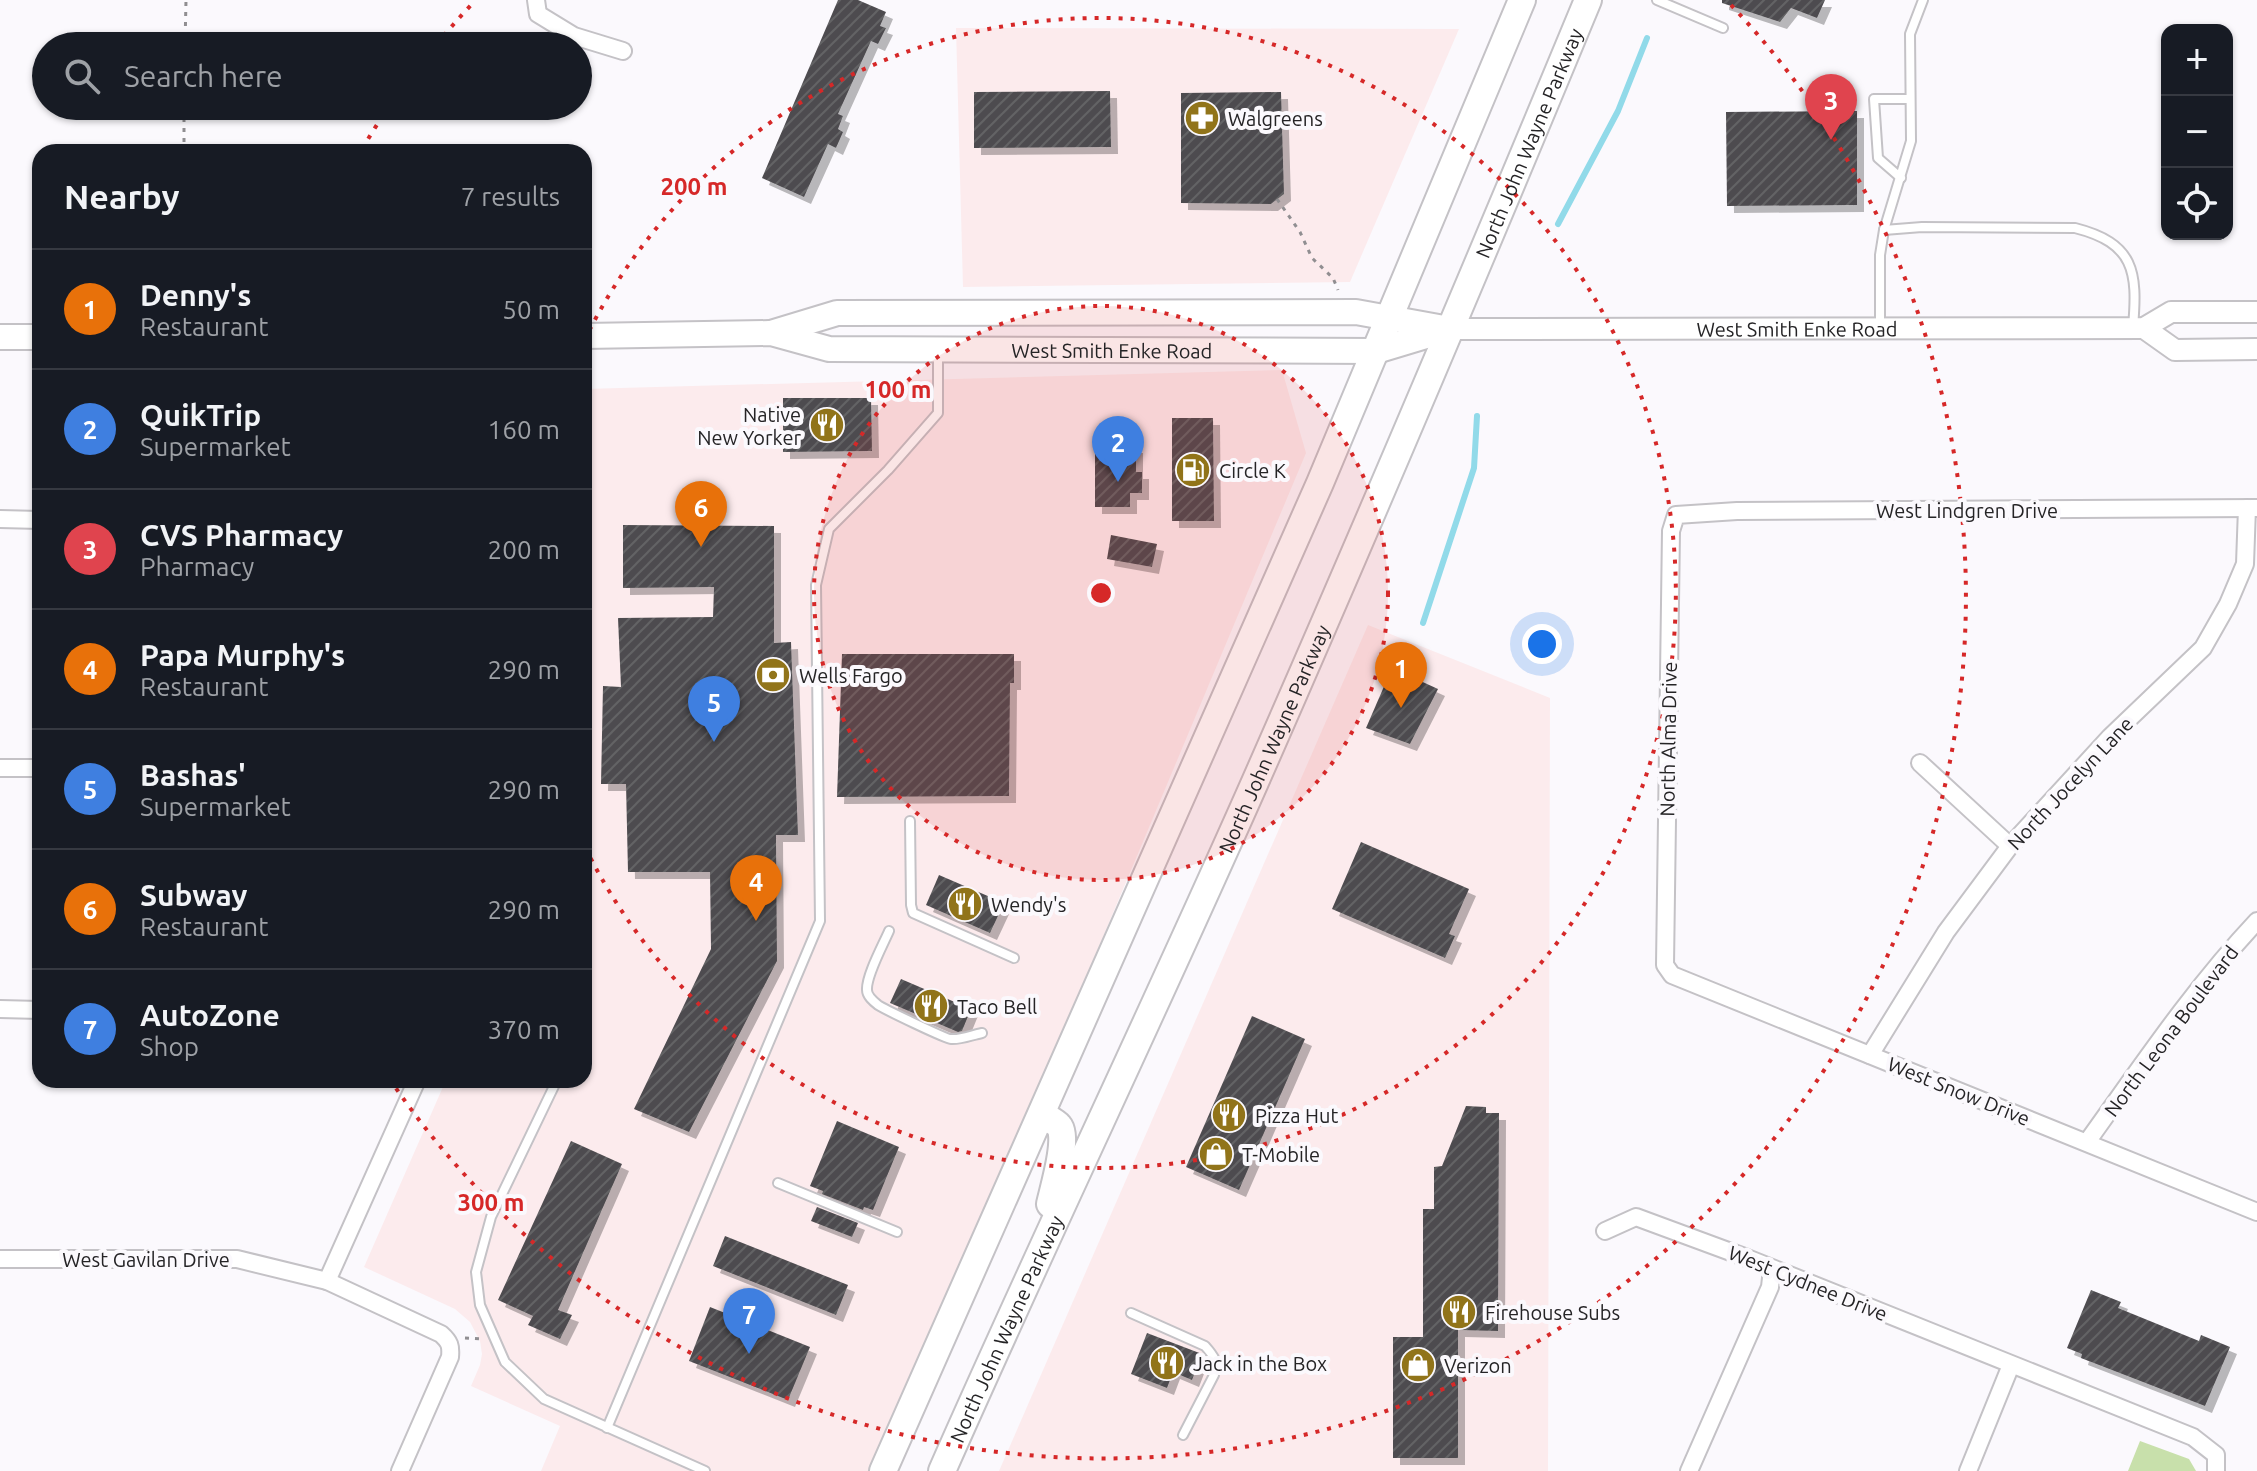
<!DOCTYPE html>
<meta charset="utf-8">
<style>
body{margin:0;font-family:Ubuntu,sans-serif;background:#242831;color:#f1f3f6}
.controls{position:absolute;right:24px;top:24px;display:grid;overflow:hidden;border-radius:16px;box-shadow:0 2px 6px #0004}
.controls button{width:72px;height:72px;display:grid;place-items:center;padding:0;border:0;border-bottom:2px solid #363941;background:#171b24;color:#f1f3f6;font:40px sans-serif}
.you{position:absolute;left:1542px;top:644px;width:28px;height:28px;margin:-20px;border:6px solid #fff;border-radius:50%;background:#1a73e8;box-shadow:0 0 0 12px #1a73e833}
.badge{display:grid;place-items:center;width:52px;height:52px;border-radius:50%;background:#91741a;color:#fff;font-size:26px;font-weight:700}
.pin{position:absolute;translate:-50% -66px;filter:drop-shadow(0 2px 4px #0008)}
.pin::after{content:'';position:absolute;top:42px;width:28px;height:24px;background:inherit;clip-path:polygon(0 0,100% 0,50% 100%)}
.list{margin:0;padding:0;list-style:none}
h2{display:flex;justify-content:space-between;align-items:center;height:104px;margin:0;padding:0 32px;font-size:34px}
h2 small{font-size:26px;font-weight:400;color:#9ea1a6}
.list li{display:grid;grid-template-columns:52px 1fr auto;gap:24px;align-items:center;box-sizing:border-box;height:120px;padding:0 32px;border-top:2px solid #363941}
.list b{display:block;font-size:30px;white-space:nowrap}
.list p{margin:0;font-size:26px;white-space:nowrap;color:#9ea1a6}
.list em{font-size:26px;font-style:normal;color:#9ea1a6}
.icon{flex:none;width:44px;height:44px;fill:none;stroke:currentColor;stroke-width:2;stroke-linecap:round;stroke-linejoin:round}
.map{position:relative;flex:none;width:2257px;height:1471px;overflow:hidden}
.search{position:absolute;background:#171b24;box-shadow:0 2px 6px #0004;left:32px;top:32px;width:560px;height:88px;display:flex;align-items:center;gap:20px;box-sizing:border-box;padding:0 28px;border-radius:44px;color:#9ea1a6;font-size:30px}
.panel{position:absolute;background:#171b24;box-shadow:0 2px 6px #0004;left:32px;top:144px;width:560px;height:944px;border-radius:24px}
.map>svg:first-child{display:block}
</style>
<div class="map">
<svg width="2257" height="1471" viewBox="0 0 2257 1471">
<defs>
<pattern id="building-hatch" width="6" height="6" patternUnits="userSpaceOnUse" patternTransform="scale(2)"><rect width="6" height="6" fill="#4e4c4f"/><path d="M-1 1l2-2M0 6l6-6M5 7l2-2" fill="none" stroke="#646365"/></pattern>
<filter id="shadow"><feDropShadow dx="7" dy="7" stdDeviation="0" flood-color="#0004"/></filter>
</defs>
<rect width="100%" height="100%" fill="#fbf9fd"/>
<!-- commercial -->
<g fill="#fcebed">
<polygon points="956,28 1459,29 1350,282 963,287"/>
<polygon points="1282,370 1306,453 879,1471 541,1471 560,1426 471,1386 480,1365 482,1354 480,1341 470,1322 455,1309 364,1267 446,1080 584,1080 584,389"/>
<polygon points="1368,625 1550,698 1548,1471 999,1471"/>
</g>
<!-- park -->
<polygon fill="#c8e0ab" points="2140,1441 2189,1459 2196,1471 2128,1471"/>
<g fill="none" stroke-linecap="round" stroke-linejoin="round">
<!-- stream -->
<g stroke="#91dae9" stroke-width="6">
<polyline points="1558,224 1618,111 1647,38"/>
<polyline points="1423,623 1474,468 1477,416"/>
</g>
</g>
<!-- building -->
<g fill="url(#building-hatch)" filter="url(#shadow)">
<polygon points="838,0 858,0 886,12 880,26 886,28 878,44 871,41 838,114 843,116 838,129 843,132 836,148 828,144 804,197 762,178"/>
<polygon points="1722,0 1825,0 1817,18 1791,8 1780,22 1722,3"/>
<polygon points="1110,91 1111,147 974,148 974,92"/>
<polygon points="1281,92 1284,194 1271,204 1181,203 1181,93"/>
<polygon points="1857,111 1857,205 1727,206 1726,112"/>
<polygon points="783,398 871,398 872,451 783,452"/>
<polygon points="1172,418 1213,418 1214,521 1172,521"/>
<polygon points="1095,446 1136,446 1136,472 1142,472 1142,493 1130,493 1130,507 1095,507"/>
<polygon points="623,525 774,526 774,643 791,642 798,835 776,835 777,961 689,1132 634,1109 711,949 710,872 628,872 626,784 601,784 603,686 621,687 618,618 713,617 714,587 623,588"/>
<polygon points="1111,535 1157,544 1152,567 1107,559"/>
<polygon points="842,654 1014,654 1014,683 1010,683 1009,796 837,797"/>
<polygon points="1392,668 1438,689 1410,744 1366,728"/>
<polygon points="1361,842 1469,889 1449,934 1455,936 1445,958 1332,909"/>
<polygon points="939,875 1004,903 990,933 926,905"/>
<polygon points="901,979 971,1009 962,1031 958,1032 890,1003"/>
<polygon points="1252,1016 1305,1039 1239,1190 1186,1167"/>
<polygon points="1466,1106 1486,1107 1486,1113 1499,1113 1498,1331 1458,1330 1458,1458 1393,1458 1393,1337 1423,1337 1423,1209 1434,1209 1434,1167 1442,1166"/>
<polygon points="837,1121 899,1147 873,1210 864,1207 863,1210 822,1194 823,1191 810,1186"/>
<polygon points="571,1141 622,1164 558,1310 572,1315 560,1339 528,1325 533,1316 498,1300"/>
<polygon points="817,1207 858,1223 852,1237 811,1221"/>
<polygon points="725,1236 848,1285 836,1315 713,1266"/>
<polygon points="2091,1290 2121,1302 2118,1308 2199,1341 2201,1335 2230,1347 2205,1406 2081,1358 2082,1354 2067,1348"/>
<polygon points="710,1307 810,1347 788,1400 689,1361"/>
<polygon points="1147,1333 1202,1354 1192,1380 1173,1372 1167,1388 1131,1374"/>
</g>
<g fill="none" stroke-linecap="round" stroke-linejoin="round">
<!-- service casing -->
<g stroke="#c4c2c6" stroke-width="12">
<g id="service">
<polyline points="1657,0 1723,28"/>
<polyline points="1901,178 1878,158 1874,99 1910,99"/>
<path d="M1884 230 1922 227 2075 228C2134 243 2138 271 2133 327"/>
<polyline points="1880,329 1880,255 1884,230 1911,141 1910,34 1923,0"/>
<polyline points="910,821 911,905 913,913 1014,958"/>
<path d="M889 931C883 945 866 976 867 990 867 996 873 1001 878 1005 884 1009 946 1039 951 1039 960 1040 972 1035 982 1033"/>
<polyline points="557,1080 491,1217 476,1272 480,1305 505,1362 544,1399 705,1471"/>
<polyline points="778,1183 897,1232"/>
<path d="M1131 1313 1205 1346C1214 1356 1218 1361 1214 1375L1183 1435"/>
<polyline points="607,1428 820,921 816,585 829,529 888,470 938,413 938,353"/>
</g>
</g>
<!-- minor casing -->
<g stroke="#c4c2c6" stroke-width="20">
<g id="minor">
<polyline points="536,0 538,14 574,36 623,51"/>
<polyline points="2257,508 1737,511 1676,515 1671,531 1665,965 1672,975 2257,1212"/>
<polyline points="0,519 40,520"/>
<polyline points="1920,763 2010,846"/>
<polyline points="0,768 40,768"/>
<polyline points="0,1009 40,1010"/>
<polyline points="1870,1055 1946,932 2010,846 2110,737 2203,648 2228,604 2245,564 2247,508"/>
<path d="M2087 1142C2141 1067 2193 989 2257 921"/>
<polyline points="1605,1231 1636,1217 1747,1258 2193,1437 2216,1455 2216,1471"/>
<path d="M0 1259H237L327 1281 441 1334C450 1342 451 1346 450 1357L400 1471"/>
<polyline points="327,1281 417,1080"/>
<polyline points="1689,1471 1770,1287 1772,1269"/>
<polyline points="1968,1471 2011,1365"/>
</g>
</g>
<!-- tertiary casing -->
<g stroke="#c4c2c6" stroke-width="24">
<g id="tertiary">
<polyline points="2144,328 2175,350 2257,349"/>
<path id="s1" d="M1449 329 2144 328 2171 312H2257"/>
</g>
</g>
<!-- primary casing -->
<g stroke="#c4c2c6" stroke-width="28">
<g id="primary">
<polyline points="771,333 837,313 1356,312 1444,328"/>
<path id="s2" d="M584 336 771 333 829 349 1376 351 1449 329"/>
<polyline points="0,337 40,337"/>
</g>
</g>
<!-- trunk casing -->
<g stroke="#c4c2c6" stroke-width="30">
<g id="trunk">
<path d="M1042 1115C1047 1118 1056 1122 1059 1126 1069 1137 1053 1190 1050 1204"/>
<polyline points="883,1471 1320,483 1522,0"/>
<path id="s3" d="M942 1471C1045 1237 1156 1007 1259 773 1372 516 1481 258 1588 0"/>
</g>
</g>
<!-- path -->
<g stroke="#908e91" stroke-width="3" stroke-dasharray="4 6" stroke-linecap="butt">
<polyline points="185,46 186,0"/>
<polyline points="184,152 184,106"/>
<polyline points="1277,199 1300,232 1312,258 1333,278 1338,290"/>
<polyline points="465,1338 482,1339"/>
</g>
<!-- service -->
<use href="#service" stroke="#fff" stroke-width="8"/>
<!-- minor -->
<use href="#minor" stroke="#fff" stroke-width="16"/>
<!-- tertiary -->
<use href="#tertiary" stroke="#fff" stroke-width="20"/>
<!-- primary -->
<use href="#primary" stroke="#fff" stroke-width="24"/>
<!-- trunk -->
<use href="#trunk" stroke="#fff" stroke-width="26"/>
</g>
<!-- distance rings -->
<circle cx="1101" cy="593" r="287" fill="#d62828" fill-opacity=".12"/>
<g fill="none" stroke="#d62828" stroke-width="4" stroke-dasharray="4 8">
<circle cx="1101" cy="593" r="287"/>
<path d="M584 341A575 575 0 1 1 584 845"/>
<path d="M362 149A862 862 0 0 1 386 111M436 45A862 862 0 0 1 471 5M1731 5A862 862 0 1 1 391 1081"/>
</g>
<!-- icons -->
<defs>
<g id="pharmacy-disc" transform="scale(1.8)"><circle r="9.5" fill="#91741a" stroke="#fbf9fd"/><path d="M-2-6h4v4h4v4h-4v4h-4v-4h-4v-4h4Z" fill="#fff"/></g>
<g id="restaurant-disc" transform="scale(1.8)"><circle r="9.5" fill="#91741a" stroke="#fbf9fd"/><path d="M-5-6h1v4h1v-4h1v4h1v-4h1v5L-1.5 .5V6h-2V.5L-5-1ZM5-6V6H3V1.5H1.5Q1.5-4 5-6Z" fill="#fff"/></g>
<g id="fuel-disc" transform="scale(1.8)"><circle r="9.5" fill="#91741a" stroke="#fbf9fd"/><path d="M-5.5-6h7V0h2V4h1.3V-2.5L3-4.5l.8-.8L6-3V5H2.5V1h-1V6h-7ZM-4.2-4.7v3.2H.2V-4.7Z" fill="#fff"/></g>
<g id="bank-disc" transform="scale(1.8)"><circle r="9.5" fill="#91741a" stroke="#fbf9fd"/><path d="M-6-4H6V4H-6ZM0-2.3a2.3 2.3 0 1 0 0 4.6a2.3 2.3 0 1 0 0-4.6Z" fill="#fff"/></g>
<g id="shop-disc" transform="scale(1.8)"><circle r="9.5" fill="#91741a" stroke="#fbf9fd"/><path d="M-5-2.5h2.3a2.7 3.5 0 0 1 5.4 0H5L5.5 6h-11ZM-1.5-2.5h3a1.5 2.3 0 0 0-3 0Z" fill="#fff"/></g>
</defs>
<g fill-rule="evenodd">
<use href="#pharmacy-disc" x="1202" y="118"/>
<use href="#restaurant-disc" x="827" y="425"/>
<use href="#fuel-disc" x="1193" y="470"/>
<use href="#bank-disc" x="773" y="675"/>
<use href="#restaurant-disc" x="965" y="904"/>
<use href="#restaurant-disc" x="931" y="1006"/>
<use href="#restaurant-disc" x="1229" y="1115"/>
<use href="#shop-disc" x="1216" y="1154"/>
<use href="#restaurant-disc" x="1459" y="1312"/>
<use href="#restaurant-disc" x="1167" y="1363"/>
<use href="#shop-disc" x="1418" y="1365"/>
</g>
<g text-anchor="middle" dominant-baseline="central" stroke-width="8" stroke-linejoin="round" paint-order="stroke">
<!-- poi labels -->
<g font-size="20" fill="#252426" stroke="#fbf9fd" text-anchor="start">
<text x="1228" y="118">Walgreens</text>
<text x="801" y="414" text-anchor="end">Native<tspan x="801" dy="23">New Yorker</tspan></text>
<text x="1219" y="470">Circle K</text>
<text x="799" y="675">Wells Fargo</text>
<text x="991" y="904">Wendy's</text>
<text x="957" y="1006">Taco Bell</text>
<text x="1255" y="1115">Pizza Hut</text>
<text x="1242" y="1154">T-Mobile</text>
<text x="1485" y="1312">Firehouse Subs</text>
<text x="1193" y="1363">Jack in the Box</text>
<text x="1444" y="1365">Verizon</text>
</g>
<!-- street labels -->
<g font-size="20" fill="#252426" stroke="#fbf9fd">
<text stroke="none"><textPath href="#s3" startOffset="1452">North John Wayne Parkway</textPath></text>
<text stroke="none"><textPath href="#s1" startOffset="348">West Smith Enke Road</textPath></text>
<text stroke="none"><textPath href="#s2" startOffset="530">West Smith Enke Road</textPath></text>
<text x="1967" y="510">West Lindgren Drive</text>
<text stroke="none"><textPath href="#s3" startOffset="804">North John Wayne Parkway</textPath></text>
<text transform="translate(1668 739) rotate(-89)">North Alma Drive</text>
<text transform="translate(2070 783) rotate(-47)">North Jocelyn Lane</text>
<text transform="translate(2171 1031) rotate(-53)">North Leona Boulevard</text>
<text transform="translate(1959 1091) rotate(22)">West Snow Drive</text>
<text x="146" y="1259">West Gavilan Drive</text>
<text transform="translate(1808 1283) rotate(22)">West Cydnee Drive</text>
<text stroke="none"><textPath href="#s3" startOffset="156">North John Wayne Parkway</textPath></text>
</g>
</g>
<circle cx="1101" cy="593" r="12" fill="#d62828" stroke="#fbf9fd" stroke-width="4"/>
<g font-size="24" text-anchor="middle" font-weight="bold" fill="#d62828" stroke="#fbf9fd" stroke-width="8" stroke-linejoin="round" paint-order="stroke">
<text x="694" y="195">200 m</text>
<text x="898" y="398">100 m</text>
<text x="491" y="1211">300 m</text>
</g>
</svg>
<div class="controls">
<button>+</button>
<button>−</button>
<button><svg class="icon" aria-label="locate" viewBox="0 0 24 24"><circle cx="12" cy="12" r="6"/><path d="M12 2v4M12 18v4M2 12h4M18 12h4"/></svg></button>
</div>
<div class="you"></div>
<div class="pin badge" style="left:1401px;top:708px;background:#e8710a">1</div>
<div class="pin badge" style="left:1118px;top:482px;background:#3f7fe0">2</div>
<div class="pin badge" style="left:1831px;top:140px;background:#e0444e">3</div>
<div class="pin badge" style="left:756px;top:921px;background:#e8710a">4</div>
<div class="pin badge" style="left:714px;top:742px;background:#3f7fe0">5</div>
<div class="pin badge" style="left:701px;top:547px;background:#e8710a">6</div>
<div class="pin badge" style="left:749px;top:1354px;background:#3f7fe0">7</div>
<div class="search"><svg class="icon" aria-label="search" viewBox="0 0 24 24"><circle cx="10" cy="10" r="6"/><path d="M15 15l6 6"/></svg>Search here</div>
<section class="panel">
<h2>Nearby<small>7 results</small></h2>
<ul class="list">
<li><span class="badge" style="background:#e8710a">1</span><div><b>Denny's</b><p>Restaurant</p></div><em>50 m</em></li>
<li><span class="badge" style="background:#3f7fe0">2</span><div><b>QuikTrip</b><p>Supermarket</p></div><em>160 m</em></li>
<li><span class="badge" style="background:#e0444e">3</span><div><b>CVS Pharmacy</b><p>Pharmacy</p></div><em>200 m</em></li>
<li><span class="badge" style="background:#e8710a">4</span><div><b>Papa Murphy's</b><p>Restaurant</p></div><em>290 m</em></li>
<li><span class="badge" style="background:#3f7fe0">5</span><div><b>Bashas'</b><p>Supermarket</p></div><em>290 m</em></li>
<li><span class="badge" style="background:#e8710a">6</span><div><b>Subway</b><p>Restaurant</p></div><em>290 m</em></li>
<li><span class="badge" style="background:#3f7fe0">7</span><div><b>AutoZone</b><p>Shop</p></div><em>370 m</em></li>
</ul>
</section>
</div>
